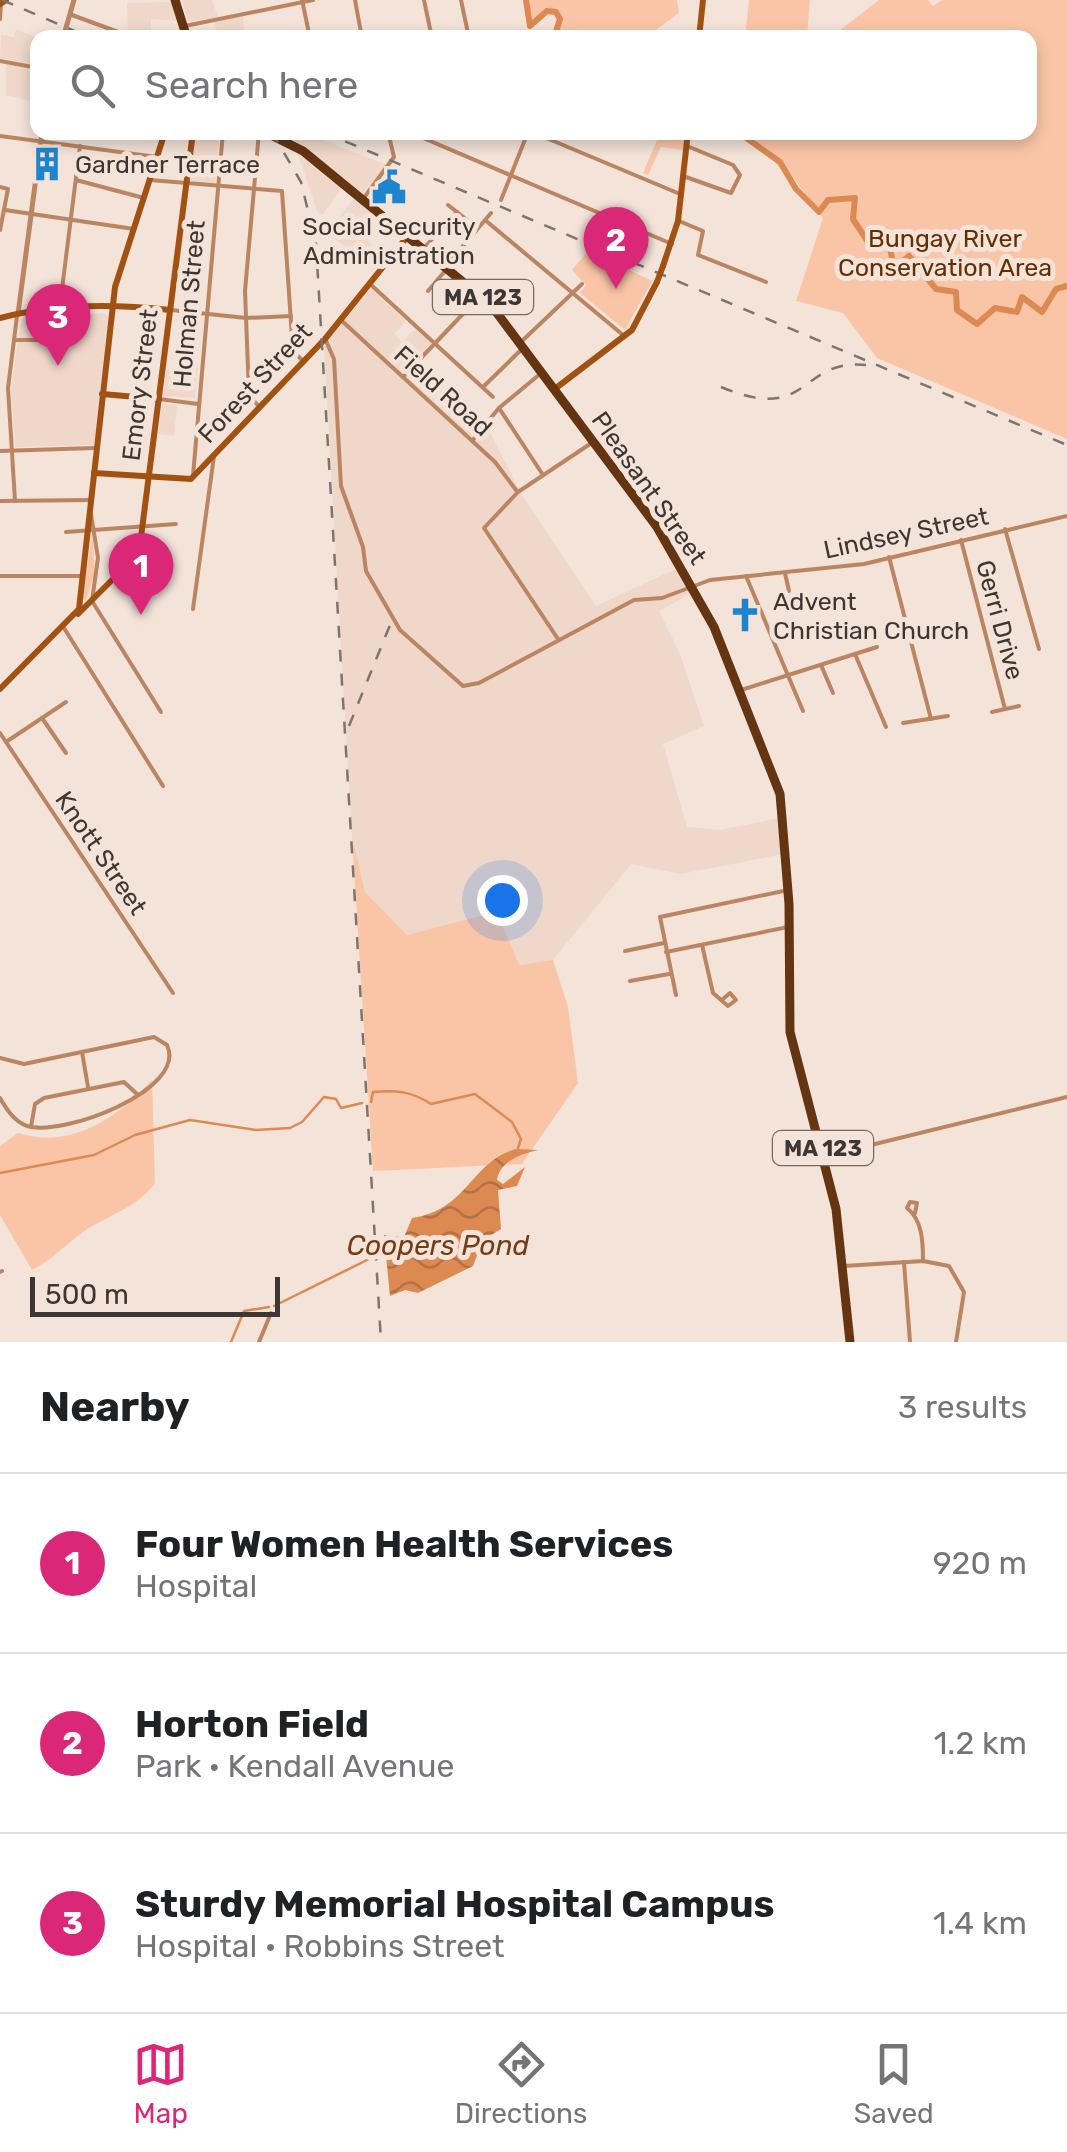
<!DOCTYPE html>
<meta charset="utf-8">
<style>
body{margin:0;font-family:Rubik,sans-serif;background:#f2f2f2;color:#202124}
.scale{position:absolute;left:30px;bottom:25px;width:250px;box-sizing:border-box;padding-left:10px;border:5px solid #3d3633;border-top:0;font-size:28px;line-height:35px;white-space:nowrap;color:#3d3633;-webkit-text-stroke:8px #f3e3d9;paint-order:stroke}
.you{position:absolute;left:502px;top:900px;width:35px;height:35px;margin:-25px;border:8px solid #fff;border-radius:50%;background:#1a73e8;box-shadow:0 0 0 15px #1a73e833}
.badge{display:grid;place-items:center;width:65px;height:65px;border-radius:50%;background:#db2777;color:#fff;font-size:32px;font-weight:700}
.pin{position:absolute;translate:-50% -82px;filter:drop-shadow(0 2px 5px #0008)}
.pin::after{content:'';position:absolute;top:52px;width:35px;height:30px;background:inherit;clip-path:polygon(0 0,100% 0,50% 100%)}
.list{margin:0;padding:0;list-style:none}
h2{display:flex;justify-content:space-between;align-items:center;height:130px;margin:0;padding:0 40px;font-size:42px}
h2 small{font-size:32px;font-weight:400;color:#757577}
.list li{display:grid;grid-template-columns:65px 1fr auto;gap:30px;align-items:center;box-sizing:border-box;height:180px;padding:0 40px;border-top:2px solid #e0e0e0}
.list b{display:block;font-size:38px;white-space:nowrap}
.list p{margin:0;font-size:32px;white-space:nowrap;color:#757577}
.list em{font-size:32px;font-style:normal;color:#757577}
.icon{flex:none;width:55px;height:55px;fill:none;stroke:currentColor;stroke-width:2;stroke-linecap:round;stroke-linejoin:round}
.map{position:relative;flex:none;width:1067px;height:1342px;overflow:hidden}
.search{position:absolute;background:#fff;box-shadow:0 5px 15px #0003;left:30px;right:30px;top:30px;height:110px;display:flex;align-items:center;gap:25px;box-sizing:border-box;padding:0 35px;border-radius:20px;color:#757577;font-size:38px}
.sheet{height:670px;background:#fff}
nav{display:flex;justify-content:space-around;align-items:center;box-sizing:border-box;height:140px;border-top:2px solid #e0e0e0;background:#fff;font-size:28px;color:#757577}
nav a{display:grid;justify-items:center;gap:5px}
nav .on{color:#db2777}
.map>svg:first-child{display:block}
</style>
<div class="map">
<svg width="1067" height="1342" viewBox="0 0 1067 1342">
<defs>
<pattern id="water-waves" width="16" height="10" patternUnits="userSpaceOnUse" patternTransform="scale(2.5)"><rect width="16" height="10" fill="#dc8952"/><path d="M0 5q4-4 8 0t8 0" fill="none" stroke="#b47145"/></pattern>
</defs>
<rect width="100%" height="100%" fill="#f3e3d9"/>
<!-- built -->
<g fill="#efd7c9">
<polygon points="212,0 218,17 188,22 182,0"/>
<polygon points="174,2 180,21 151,19 151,33 128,34 127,3"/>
<polygon points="243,16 244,37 217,37 215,22"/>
<polygon points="16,29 37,38 37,65 0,58 1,35 14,37"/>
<polygon points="6,64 37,70 37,95 33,94 30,101 6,95"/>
<polygon points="306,133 374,160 389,165 362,193 281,134"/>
<polygon points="219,137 215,185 189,183 195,138"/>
<polygon points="298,154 342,188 322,215 317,211"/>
<polygon points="355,198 379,219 363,235 372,245 361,258 326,233"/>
<polygon points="371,288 406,321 394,334 402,342 415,329 431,343 416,360 487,427 523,497 596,606 678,568 692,593 659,611 680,654 704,726 663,744 687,827 720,830 780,818 783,854 681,874 631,864 553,960 519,965 407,935 365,892 352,837 324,346"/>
<polygon points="104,313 108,317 94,445 15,447 11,388 21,319"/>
<polygon points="183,363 198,365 195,398 163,396 166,369 182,371"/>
<polygon points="162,404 177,405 174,436 158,434"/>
</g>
<!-- green -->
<g fill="#f9c5a6">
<polygon points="526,0 677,0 679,13 646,37 554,37 560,19 556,12 547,12 530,26"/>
<polygon points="749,0 810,0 807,37 745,37"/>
<polygon points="879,0 928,0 933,6 942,0 1067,0 1067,439 877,358 843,313 796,301 823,218 785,166 738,133 1030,132 1030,38 831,37"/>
<polygon points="660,133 685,133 683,150 661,147 648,175 643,173"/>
<polygon points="589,250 652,281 625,330 580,293 586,285 572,270"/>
<polygon points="92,533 95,572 86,601 83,599"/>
<polygon points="352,837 365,892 407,935 497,912 519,965 553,960 568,1007 578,1083 522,1164 373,1171"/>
<path d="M152 1080 155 1183C137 1208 108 1215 83 1232 65 1245 52 1260 32 1270L0 1215V1146L18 1133C71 1150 117 1118 152 1080Z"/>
</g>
<!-- water -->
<path fill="url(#water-waves)" d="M516 1149 538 1150C521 1154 500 1161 497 1180L503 1184 525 1167 517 1186 498 1190 501 1229 483 1240 473 1266 418 1293 405 1290 390 1296 384 1235 404 1237 412 1218C468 1210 471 1161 516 1149Z"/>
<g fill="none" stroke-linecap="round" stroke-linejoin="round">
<!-- stream -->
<g stroke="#dc8952" stroke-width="2.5">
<path d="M371 1102 373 1092C396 1090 411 1091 431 1104L475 1094 512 1122 521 1139 518 1148"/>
<polyline points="0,1173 94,1155 135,1135 190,1120 256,1130 290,1128 302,1122 324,1097 336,1099 341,1108 362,1103"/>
<polyline points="274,1306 369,1259"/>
<polyline points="231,1342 244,1311 269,1307"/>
</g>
<!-- river -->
<g stroke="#dc8952" stroke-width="6">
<polyline points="526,0 530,26 547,11 556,12 560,19 554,38"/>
<polyline points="738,132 780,162 796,189 819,212 828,200 855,198 853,219 870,245 889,243 893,263 899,264 909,256 936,289 956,292 957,310 977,324 995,308 1017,312 1022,297 1042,312 1056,289 1067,286"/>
</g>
<!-- minor -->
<g stroke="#bb8562" stroke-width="4">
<polyline points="302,0 310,38"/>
<polyline points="355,0 362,38"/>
<polyline points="424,0 432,38"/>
<polyline points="461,0 469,38"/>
<polyline points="72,15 129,36 181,33"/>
<polyline points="0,19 1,4"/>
<polyline points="185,26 313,0"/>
<polyline points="0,61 38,68"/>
<polyline points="259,132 245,291 249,395 260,408"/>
<polyline points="409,132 672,244"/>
<polyline points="532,132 680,194"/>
<polyline points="0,136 157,157"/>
<polyline points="683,176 731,193 740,175 733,165 687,146"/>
<polyline points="76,180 144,198"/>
<polyline points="150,180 282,191 293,351 304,362"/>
<polyline points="0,187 8,189 0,230"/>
<polyline points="363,199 394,157 388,132"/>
<polyline points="501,200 528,132"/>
<polyline points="448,205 476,227"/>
<polyline points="5,210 134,229"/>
<polyline points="485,220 623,335"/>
<polyline points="679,221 703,231 698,255 766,282"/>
<polyline points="424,248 457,212"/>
<polyline points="446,266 491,213"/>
<polyline points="369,283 493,397"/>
<polyline points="428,291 445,271"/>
<polyline points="60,305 80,146"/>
<polyline points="171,310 246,318 291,316"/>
<polyline points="341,320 495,462 516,490"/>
<polyline points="14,340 43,340"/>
<polyline points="326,341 334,359 341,486 363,547 366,571 400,630 463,686 479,683 634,600 662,598 710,580 864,564 1067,516"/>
<polyline points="521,342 582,284"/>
<polyline points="403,377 479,297"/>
<polyline points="483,387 522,349"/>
<polyline points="159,399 198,404"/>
<polyline points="499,408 543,475"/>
<polyline points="472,441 499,408 540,374"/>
<polyline points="0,451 95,448"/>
<polyline points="193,476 223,132"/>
<polyline points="0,501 90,500"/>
<polyline points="15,501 8,388 17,316"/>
<polyline points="91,514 98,558 92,601 161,712"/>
<polyline points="1005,529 1039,649"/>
<polyline points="66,532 176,524"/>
<polyline points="961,540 1005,709"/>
<polyline points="889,557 931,719"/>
<polyline points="785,573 789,591"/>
<polyline points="0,576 80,576"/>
<polyline points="746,576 803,711"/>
<polyline points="193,609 214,456"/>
<polyline points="64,628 163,786"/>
<polyline points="558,639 484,528 518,492 590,444"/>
<polyline points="855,654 886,727"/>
<polyline points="821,665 833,693"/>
<polyline points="741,690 877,647"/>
<polyline points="992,712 1019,706"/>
<polyline points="42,718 66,753"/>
<polyline points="903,723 948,716"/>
<polyline points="0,733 173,993"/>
<polyline points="6,742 66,702"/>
<polyline points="702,945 713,993 728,1006 736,1000 730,993 723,999"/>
<polyline points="625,951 664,943"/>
<polyline points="666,952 788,927"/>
<polyline points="630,981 669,974"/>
<polyline points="676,995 660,917 788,890"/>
<polyline points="82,1052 88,1087"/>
<path d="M0 1058 24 1064 154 1037 167 1045C188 1090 63 1137 27 1126 14 1121 7 1110 0 1098"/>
<polyline points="31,1127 35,1104 44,1098 124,1082 137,1094"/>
<polyline points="826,1156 1067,1097"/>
<path d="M915 1213 917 1203 910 1202 907 1208C922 1220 923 1240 923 1261"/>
<polyline points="904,1262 910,1342"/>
<polyline points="844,1266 923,1261 949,1266 964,1292 956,1342"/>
<polyline points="0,1272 2,1271"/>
<polyline points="259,1342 271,1313"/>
</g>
<!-- tertiary -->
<g stroke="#bb8562" stroke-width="5">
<polyline points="63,38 74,0"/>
<polyline points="18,314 42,132"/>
</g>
<!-- secondary -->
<g stroke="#a15213" stroke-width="6">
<polyline points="0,4 6,0"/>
<polyline points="699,38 703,0"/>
<polyline points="663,266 678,221 688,132"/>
<path d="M0 318C53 304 116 304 170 310"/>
<polyline points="556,388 632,330 657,282"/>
<polyline points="102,394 159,399"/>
<polyline points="94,473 191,479 325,339 407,237"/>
<polyline points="78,614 128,564 141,537 193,132"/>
<polyline points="0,689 79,609 115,287 165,132"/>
</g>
<!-- trunk -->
<g stroke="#653411" stroke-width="9">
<polyline points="175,0 187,38"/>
<polyline points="265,132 303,151 491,305 657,527 714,627 780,794 789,904 790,1032 836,1209 850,1342"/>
</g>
<!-- rail -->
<g stroke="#7e746e" stroke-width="2.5" stroke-dasharray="12 12" stroke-linecap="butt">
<polyline points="2,0 91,38"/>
<polyline points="272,132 301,182 316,244 381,1342"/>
<polyline points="323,132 1067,445"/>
<path d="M721 387C812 425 798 358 866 365"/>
<polyline points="349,726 390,625"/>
</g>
<!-- secondary-bridge -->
<polyline stroke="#a15213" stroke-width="6" points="657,282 663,266"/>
</g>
<!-- icons -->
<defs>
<g id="building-bare" transform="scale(2.7)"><path d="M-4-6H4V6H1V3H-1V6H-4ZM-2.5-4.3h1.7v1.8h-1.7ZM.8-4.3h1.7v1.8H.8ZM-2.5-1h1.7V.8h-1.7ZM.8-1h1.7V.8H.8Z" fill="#1e84cf" stroke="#f3e3d9" stroke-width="2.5" paint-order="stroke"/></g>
<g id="civic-bare" transform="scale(2.7)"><path d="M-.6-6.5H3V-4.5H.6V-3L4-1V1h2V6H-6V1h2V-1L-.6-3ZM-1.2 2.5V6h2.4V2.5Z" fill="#1e84cf" stroke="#f3e3d9" stroke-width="2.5" paint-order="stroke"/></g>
<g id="church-bare" transform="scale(2.7)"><path d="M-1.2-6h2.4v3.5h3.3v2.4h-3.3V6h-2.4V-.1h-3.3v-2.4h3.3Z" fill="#1e84cf" stroke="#f3e3d9" stroke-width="2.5" paint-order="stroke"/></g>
</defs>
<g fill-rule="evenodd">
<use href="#building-bare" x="47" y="164"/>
<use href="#civic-bare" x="389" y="187"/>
<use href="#church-bare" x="745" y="615"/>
</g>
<g text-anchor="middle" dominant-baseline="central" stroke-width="10" stroke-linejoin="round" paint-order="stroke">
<!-- shield labels -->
<g fill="#f3e3d9" stroke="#746a65" stroke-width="2.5">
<rect x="433" y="280" width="100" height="34" rx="8"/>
<rect x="773" y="1131" width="100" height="34" rx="8"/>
</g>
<g font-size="22" font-weight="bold" fill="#3d3633">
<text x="483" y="297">MA 123</text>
<text x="823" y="1148">MA 123</text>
</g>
<!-- poi labels -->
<g font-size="25" fill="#3d3633" stroke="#f3e3d9" text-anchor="start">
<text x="75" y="164">Gardner Terrace</text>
<text x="389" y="226" text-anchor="middle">Social Security<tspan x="389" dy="29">Administration</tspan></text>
<text x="773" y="601">Advent<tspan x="773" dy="29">Christian Church</tspan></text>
</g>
<!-- park labels -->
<g font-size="25" fill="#642f02" stroke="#f3e3d9">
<text x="945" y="238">Bungay River<tspan x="945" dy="29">Conservation Area</tspan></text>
</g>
<!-- street labels -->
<g font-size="25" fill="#3d3633" stroke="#f3e3d9">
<text transform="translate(189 304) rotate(-85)">Holman Street</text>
<text transform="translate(255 383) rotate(-47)">Forest Street</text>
<text transform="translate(140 385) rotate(-83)">Emory Street</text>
<text transform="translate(443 391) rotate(42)">Field Road</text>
<text transform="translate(649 488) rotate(55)">Pleasant Street</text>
<text transform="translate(906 533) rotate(-12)">Lindsey Street</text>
<text transform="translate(1000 620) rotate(75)">Gerri Drive</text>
<text transform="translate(101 853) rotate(56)">Knott Street</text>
</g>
<!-- water labels -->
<g font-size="28" font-style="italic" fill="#733c14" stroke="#f3e3d9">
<text x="438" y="1245">Coopers Pond</text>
</g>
</g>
</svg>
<div class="scale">500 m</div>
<div class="you"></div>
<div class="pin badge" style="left:141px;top:615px">1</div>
<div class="pin badge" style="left:616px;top:289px">2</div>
<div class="pin badge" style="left:58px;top:366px">3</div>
<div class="search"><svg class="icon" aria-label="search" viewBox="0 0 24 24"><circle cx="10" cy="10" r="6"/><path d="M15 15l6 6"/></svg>Search here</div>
</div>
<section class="sheet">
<h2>Nearby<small>3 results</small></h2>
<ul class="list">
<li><span class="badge">1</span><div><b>Four Women Health Services</b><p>Hospital</p></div><em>920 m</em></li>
<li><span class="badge">2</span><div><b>Horton Field</b><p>Park · Kendall Avenue</p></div><em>1.2 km</em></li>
<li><span class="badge">3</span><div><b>Sturdy Memorial Hospital Campus</b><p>Hospital · Robbins Street</p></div><em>1.4 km</em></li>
</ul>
</section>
<nav>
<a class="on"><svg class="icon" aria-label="map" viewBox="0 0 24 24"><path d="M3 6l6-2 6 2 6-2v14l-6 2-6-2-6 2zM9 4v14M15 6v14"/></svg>Map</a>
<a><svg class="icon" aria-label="directions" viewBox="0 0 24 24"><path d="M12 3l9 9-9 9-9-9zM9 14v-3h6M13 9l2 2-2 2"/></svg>Directions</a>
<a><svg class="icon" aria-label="saved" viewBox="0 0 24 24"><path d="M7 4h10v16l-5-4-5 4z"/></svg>Saved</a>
</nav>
